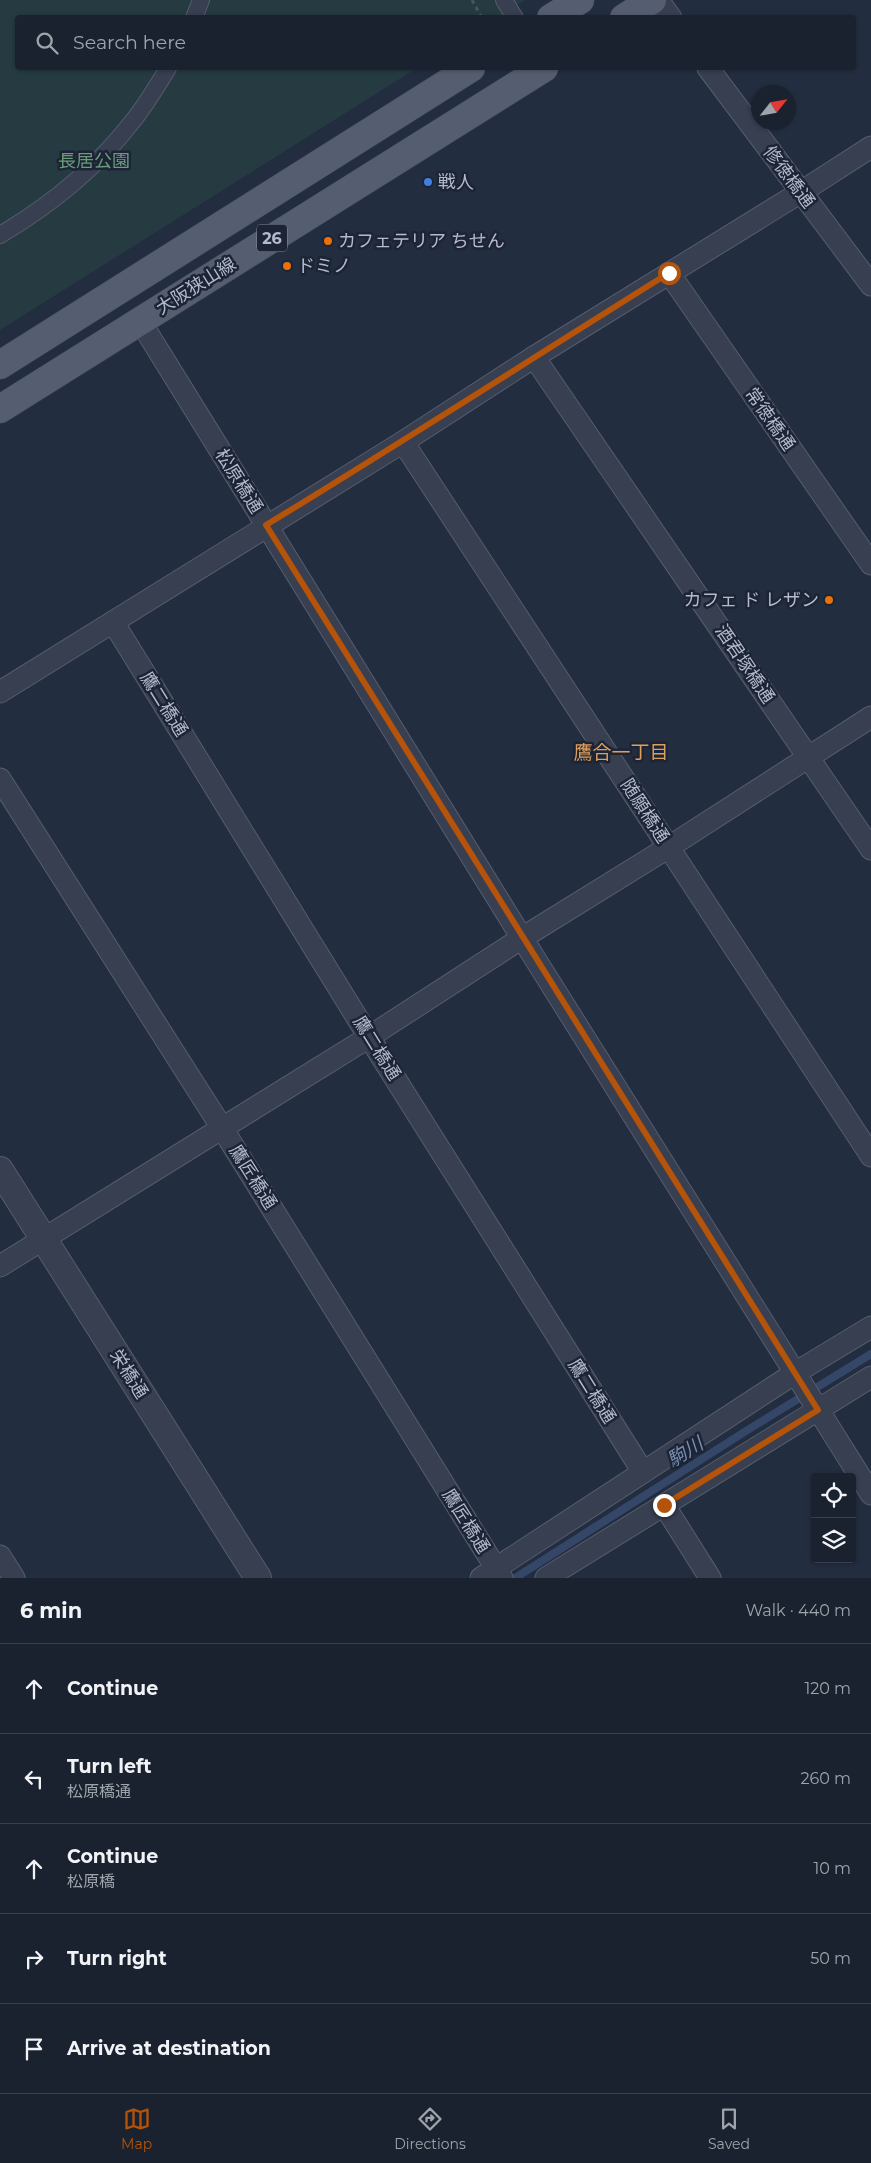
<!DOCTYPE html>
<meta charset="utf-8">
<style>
body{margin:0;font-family:Montserrat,"Noto Sans JP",sans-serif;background:#272f3c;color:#f1f3f6}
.controls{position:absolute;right:15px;bottom:15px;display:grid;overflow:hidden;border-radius:5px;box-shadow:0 1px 4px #0004}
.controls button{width:45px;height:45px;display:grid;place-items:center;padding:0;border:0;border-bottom:1px solid #383f4c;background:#1a2230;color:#f1f3f6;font:25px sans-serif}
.compass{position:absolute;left:751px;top:85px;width:45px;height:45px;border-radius:50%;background:#1a2230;box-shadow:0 1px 4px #0004;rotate:59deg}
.stop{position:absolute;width:15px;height:15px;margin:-11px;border:4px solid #b45309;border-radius:50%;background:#fff}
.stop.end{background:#b45309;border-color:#fff;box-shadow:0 1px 5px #0008}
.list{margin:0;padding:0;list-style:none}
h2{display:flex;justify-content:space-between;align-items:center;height:65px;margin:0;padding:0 20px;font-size:21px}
h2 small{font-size:16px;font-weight:400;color:#9fa4ab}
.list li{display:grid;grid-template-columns:32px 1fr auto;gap:15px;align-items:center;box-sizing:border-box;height:90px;padding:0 20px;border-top:1px solid #383f4c}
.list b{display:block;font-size:19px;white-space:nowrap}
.list p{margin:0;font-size:16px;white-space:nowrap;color:#9fa4ab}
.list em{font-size:16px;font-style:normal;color:#9fa4ab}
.icon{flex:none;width:28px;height:28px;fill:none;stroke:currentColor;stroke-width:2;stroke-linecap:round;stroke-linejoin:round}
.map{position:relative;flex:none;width:871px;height:1578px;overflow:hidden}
.search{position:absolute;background:#1a2230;box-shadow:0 1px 4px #0004;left:15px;right:15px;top:15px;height:55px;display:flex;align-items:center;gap:12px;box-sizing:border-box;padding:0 18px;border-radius:5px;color:#9fa4ab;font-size:19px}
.sheet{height:515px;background:#1a2230}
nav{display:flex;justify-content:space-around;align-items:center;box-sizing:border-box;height:70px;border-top:1px solid #383f4c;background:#1a2230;font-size:14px;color:#9fa4ab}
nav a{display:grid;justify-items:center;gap:2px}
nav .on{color:#b45309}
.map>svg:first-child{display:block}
</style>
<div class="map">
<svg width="871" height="1578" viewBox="0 0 871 1578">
<rect width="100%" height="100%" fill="#232d40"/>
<!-- green -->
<polygon fill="#253b41" points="0,0 525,0 497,18 18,18 18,68 417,68 0,330"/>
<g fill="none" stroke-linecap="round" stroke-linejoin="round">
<!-- stream -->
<polyline stroke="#354768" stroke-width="8" points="515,1578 746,1431 871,1354"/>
<!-- pedestrian casing -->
<g stroke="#555d6e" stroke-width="18">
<g id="pedestrian">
<polyline points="504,0 515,18"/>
<polyline points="194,18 201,0"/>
<path d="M0 235C49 206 97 167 132 122 146 105 157 86 168 68"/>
</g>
</g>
<!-- minor casing -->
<g stroke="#555d6e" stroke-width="23">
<g id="minor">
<polyline points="658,0 671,18"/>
<polyline points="708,68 871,285"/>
<polyline points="669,273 871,564"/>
<polyline points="140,321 522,938 871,1494"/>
<polyline points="534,357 871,849"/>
<polyline points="403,442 871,1156"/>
<polyline points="113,622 369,1037 643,1472"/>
<polyline points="0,692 403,442 534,357 801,192 871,147"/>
<polyline points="0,779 222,1128 502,1578"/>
<polyline points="0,1266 369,1037 522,938 669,847 871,717"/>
<polyline points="664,1505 710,1578"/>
<polyline points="0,1556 14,1578"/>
<polyline points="481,1578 795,1373 871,1327"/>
<polyline points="546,1578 871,1377"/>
</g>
</g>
<!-- tertiary casing -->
<g stroke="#555d6e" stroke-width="28">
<polyline id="tertiary" points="0,1170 258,1578"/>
</g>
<!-- primary casing -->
<g stroke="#404859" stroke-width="29">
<g id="primary">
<polyline points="551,18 580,0"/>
<polyline points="624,18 652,0"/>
<polyline points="0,365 471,68"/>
<polyline points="0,409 544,68"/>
</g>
</g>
<!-- path -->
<polyline stroke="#43585e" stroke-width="3" stroke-dasharray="4 4" stroke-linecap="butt" points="472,0 482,18"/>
<!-- pedestrian -->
<use href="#pedestrian" stroke="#373f50" stroke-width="16"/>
<!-- minor -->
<use href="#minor" stroke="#373f50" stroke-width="21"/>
<!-- tertiary -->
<use href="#tertiary" stroke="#373f50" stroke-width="26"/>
<!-- primary -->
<use href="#primary" stroke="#555e70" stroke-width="28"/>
</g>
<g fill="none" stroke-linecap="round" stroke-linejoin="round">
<!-- route -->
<path stroke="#b45309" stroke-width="6" d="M664 1505 818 1410 266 525C401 443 534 357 669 273"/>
</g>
<!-- markers -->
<circle fill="#3f7fe0" stroke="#1c2435" stroke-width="2" cx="428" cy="182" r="5"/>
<g fill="#e8710a" stroke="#1c2435" stroke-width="2">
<circle cx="328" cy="241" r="5"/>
<circle cx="287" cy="266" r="5"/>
<circle cx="829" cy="600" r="5"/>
</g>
<g text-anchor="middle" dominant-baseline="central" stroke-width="5" stroke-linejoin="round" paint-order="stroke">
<!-- shield labels -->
<rect fill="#1c2435" stroke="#868d9e" stroke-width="1" x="257" y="224.5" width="30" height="27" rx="4"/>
<g font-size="16" font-weight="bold" fill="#b3bacb">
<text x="272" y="238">26</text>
</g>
<!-- park labels -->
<g font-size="18" fill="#699d79" stroke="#1c2435">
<text x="94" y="161">長居公園</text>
</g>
<!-- street labels -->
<g font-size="18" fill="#b3bacb" stroke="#1c2435">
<text transform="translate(789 177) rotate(53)">修徳橋通</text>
<text transform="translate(196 286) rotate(-32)">大阪狭山線</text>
<text transform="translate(770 419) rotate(55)">常徳橋通</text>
<text transform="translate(239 481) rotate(58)">松原橋通</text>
<text transform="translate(745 664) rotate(56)">酒君塚橋通</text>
<text transform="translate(164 704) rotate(58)">鷹二橋通</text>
<text transform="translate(645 811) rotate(57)">随願橋通</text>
<text transform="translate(377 1048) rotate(58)">鷹二橋通</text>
<text transform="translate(253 1177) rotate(58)">鷹匠橋通</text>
<text transform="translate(129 1374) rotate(58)">栄橋通</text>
<text transform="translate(592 1391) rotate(58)">鷹二橋通</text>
<text transform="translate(466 1521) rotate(58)">鷹匠橋通</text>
</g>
<!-- poi labels -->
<g font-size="18" fill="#b3bacb" stroke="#1c2435" text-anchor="start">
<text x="438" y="182">戦人</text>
<text x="338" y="241">カフェテリア ちせん</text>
<text x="297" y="266">ドミノ</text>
<text x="819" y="600" text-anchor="end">カフェ ド レザン</text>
</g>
<!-- neighbourhood labels -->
<g font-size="19" fill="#dc9f5d" stroke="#1c2435">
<text x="621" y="752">鷹合一丁目</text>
</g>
<!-- water labels -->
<g font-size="19" font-style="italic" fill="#798eb4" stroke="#1c2435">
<text transform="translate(685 1452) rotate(-32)">駒川</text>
</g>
</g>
</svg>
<div class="controls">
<button><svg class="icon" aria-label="locate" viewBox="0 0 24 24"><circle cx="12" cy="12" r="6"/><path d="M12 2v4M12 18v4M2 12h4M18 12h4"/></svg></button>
<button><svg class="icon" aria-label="layers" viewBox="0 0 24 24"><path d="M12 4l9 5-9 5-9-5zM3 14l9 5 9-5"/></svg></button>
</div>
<svg class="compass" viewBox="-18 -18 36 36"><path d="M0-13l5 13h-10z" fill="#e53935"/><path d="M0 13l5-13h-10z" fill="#9fa4ab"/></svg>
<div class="stop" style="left:669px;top:273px"></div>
<div class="stop end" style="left:664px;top:1505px"></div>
<div class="search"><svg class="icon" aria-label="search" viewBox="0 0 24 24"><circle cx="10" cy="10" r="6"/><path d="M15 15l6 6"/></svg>Search here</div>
</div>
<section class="sheet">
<h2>6 min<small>Walk · 440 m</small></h2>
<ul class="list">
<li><svg class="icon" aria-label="ahead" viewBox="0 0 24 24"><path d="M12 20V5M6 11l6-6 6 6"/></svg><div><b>Continue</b></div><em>120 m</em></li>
<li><svg class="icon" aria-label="left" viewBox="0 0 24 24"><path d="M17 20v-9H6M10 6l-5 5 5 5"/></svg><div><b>Turn left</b><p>松原橋通</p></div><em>260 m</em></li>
<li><svg class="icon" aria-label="ahead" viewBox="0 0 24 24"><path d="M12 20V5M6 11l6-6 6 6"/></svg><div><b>Continue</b><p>松原橋</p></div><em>10 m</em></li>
<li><svg class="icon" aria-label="right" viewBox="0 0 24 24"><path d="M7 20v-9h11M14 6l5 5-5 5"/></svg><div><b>Turn right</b></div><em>50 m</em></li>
<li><svg class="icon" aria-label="arrive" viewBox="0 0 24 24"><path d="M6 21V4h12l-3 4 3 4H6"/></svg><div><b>Arrive at destination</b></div></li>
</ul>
</section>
<nav>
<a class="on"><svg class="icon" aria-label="map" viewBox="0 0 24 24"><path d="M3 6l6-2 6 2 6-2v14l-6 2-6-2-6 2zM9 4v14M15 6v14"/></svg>Map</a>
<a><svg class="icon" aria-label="directions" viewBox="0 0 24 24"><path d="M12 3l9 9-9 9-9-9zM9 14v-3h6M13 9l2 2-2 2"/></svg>Directions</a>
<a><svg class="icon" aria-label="saved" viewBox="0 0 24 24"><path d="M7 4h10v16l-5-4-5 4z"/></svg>Saved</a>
</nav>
